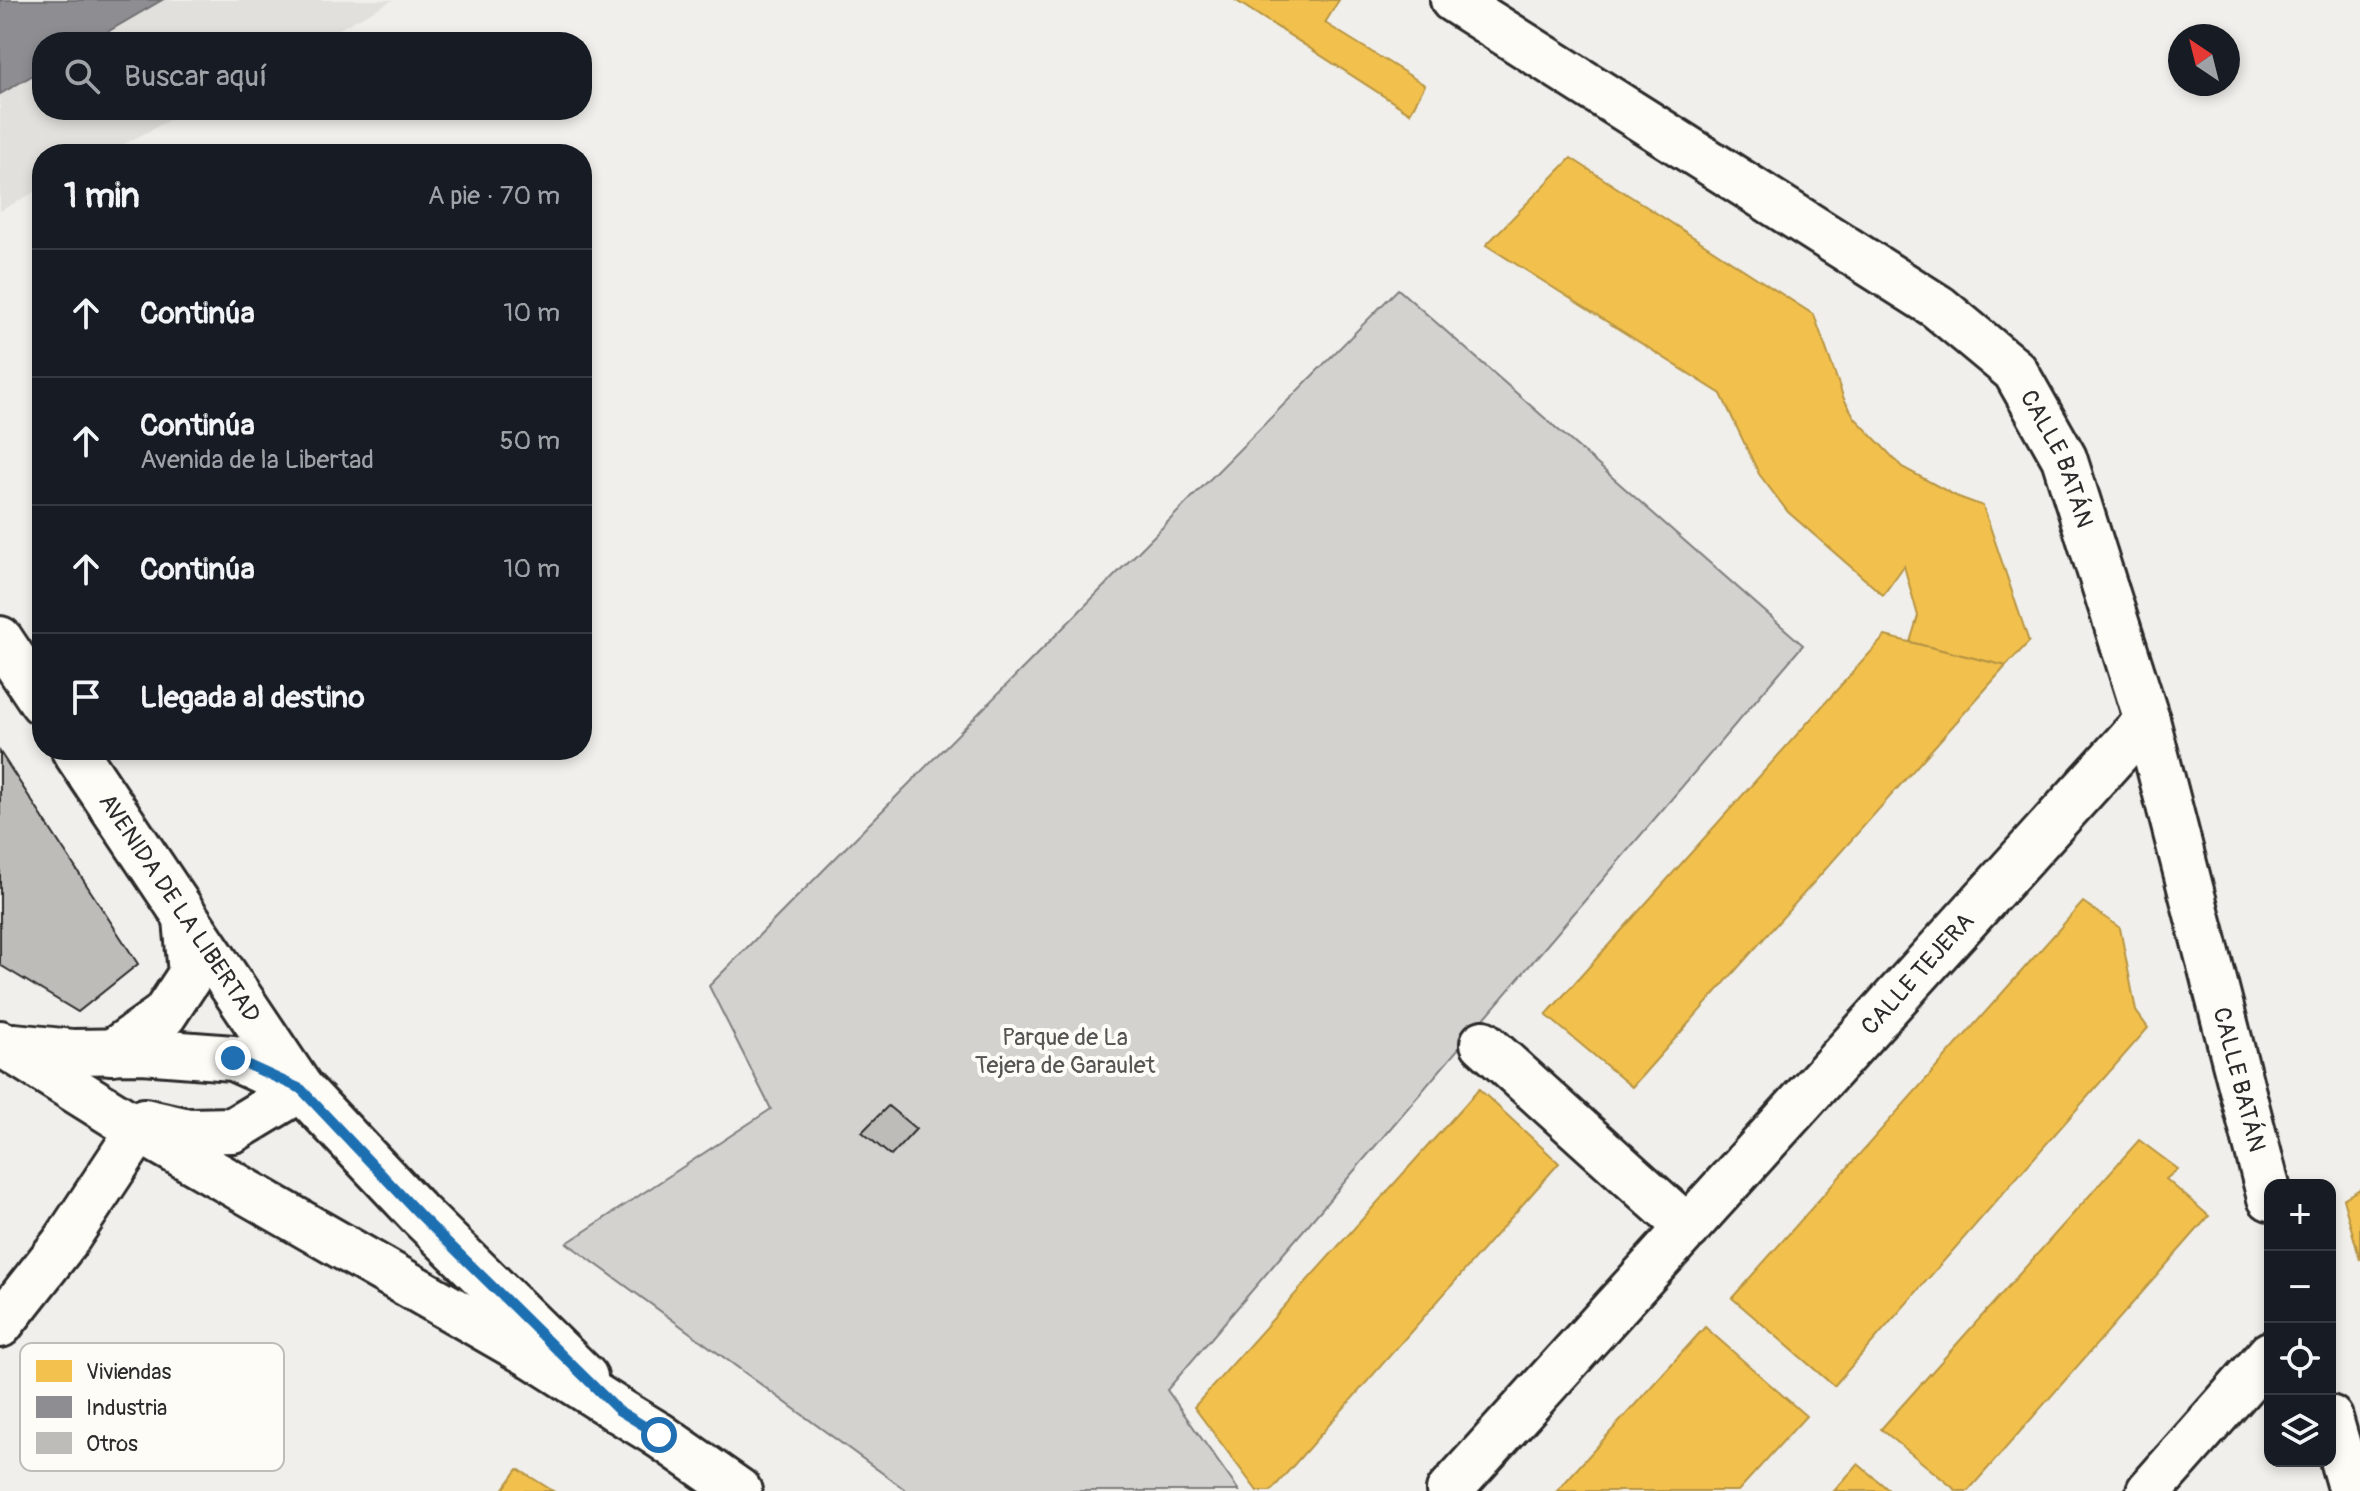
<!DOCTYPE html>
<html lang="es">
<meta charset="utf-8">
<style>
body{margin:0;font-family:Pangolin,sans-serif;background:#20242c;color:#f1f3f6}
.controls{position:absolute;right:24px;bottom:24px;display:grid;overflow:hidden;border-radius:16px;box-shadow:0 4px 12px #0003}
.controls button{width:72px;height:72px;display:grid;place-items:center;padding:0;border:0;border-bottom:2px solid #363941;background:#171b24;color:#f1f3f6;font:40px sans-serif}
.compass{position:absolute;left:2168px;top:24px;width:72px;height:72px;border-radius:50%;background:#171b24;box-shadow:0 4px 12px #0003;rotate:325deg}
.stop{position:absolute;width:24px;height:24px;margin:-18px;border:6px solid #1f6fb2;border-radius:50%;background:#fff}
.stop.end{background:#1f6fb2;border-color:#fff;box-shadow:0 2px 8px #0008}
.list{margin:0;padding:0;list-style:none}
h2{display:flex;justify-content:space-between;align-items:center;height:104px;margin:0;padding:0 32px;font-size:34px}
h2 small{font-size:26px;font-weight:400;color:#9ea1a6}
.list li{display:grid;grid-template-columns:52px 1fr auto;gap:24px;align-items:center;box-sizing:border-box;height:128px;padding:0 32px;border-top:2px solid #363941}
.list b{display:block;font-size:30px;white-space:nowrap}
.list p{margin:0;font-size:26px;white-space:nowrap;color:#9ea1a6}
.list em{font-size:26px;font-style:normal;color:#9ea1a6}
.icon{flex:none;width:44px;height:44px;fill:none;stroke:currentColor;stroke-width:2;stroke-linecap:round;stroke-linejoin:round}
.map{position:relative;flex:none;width:2360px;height:1491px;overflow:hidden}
.search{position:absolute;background:#171b24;box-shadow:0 4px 12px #0003;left:32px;top:32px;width:560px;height:88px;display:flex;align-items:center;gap:20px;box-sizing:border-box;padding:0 28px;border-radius:32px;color:#9ea1a6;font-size:30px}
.panel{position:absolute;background:#171b24;box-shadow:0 4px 12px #0003;left:32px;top:144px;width:560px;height:616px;border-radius:32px}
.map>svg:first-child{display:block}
</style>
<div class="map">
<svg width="2360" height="1491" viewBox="0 0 2360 1491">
<rect width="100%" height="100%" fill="#f0efeb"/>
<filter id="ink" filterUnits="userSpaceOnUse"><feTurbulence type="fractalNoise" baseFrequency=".0125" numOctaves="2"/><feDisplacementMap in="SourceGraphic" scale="16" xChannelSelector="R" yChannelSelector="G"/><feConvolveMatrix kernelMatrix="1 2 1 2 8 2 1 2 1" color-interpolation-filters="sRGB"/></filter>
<g filter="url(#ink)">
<!-- built -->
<polygon fill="#e1e0dc" points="0,0 393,0 315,42 42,42 42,110 188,110 106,154 42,154 42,188 0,211"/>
<!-- green -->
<polygon fill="#d3d2cf" stroke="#7f7e7d" stroke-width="2" points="1398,289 1803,645 1167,1390 1239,1491 907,1491 567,1243 771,1109 709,986"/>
<!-- homes -->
<g fill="#f2c14e" stroke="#b69444" stroke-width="2">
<polygon points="1235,0 1339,0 1325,23 1425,85 1410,113"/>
<polygon points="1571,158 1814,315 1844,399 1855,418 1902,467 1956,496 1983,506 2029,642 2006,666 1910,642 1918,616 1904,566 1883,595 1788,512 1759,474 1721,394 1486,245"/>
<polygon points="1885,636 2006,666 1632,1087 1546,1015"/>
<polygon points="2083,902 2120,928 2136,1011 2148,1028 1834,1386 1732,1298"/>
<polygon points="1479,1089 1559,1163 1271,1491 1257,1491 1194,1407"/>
<polygon points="2139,1140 2178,1169 2166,1179 2209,1216 1968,1491 1957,1491 1881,1429"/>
<polygon points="2360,1189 2360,1260 2343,1199"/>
<polygon points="1705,1327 1806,1416 1738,1491 1557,1491"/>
<polygon points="1858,1464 1890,1491 1834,1491"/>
<polygon points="518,1469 553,1491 502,1491"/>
</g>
<!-- industry -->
<polygon fill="#8d8d92" stroke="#707073" stroke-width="2" points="0,0 162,0 90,42 42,42 42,70 0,94"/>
<!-- building -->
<g fill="#bdbcb8" stroke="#2b2b2b" stroke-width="2">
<polygon points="0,752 138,964 78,1012 0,965"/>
<polygon points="888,1106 916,1129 891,1156 862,1132"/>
</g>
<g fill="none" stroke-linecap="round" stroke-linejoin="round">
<!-- street casing -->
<g stroke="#2b2b2b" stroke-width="50">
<g id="street">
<path id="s1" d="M1453 0 1938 307 2015 371 2064 458 2147 720 2270 1198"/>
<polyline points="0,639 42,702"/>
<path id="s2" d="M74 750 301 1089 420 1215 585 1377"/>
<polyline points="1483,1043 1688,1228"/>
<polyline points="0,1325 65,1242 139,1130"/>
<polyline points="2330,1418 2351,1491"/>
<polyline points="659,1435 739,1491"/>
<path id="s3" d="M1449 1491 2147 720"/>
<polyline points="2149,1491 2270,1354"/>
</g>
</g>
<!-- secondary casing -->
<g stroke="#2b2b2b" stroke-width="50">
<g id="secondary">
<polyline points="0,1043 139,1130 533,1356 618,1410"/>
<polyline points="14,1046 72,1052 142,1051 233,1058 301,1089"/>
<polyline points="112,1052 164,1015 191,974 186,919"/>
<polyline points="144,1121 188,1131 233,1130 301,1089"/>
</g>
</g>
<!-- primary casing -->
<g stroke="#2b2b2b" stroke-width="50">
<polyline id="primary" points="618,1410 659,1435"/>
</g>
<!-- street -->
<use href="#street" stroke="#fdfcf7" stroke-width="44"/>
<!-- secondary -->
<use href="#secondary" stroke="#fdfcf7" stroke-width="44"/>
<!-- primary -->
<use href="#primary" stroke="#fdfcf7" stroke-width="44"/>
</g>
</g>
<g fill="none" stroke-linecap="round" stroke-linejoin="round" filter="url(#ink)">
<!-- route -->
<polyline stroke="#1f6fb2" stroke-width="10" points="233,1058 301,1089 420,1215 618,1410 659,1435"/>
</g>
<g text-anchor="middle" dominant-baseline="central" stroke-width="8" stroke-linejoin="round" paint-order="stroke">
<!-- street labels -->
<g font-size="24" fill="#2b2b2b" stroke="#fdfcf7">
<text stroke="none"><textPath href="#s1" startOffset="772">CALLE BATÁN</textPath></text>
<text stroke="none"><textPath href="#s2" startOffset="190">AVENIDA DE LA LIBERTAD</textPath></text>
<text stroke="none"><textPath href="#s3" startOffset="698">CALLE TEJERA</textPath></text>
<text stroke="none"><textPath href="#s1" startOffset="1420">CALLE BATÁN</textPath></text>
</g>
<!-- park labels -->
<g font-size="24" fill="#555554" stroke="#fdfcf7">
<text x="1065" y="1037">Parque de La<tspan x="1065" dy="28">Tejera de Garaulet</tspan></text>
</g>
</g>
<!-- legend -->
<rect x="20" y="1343" width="264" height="128" rx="12" fill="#fdfcf7" stroke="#bebdba" stroke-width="2"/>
<rect x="36" y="1360" width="36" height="22" fill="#f2c14e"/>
<rect x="36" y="1396" width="36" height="22" fill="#8d8d92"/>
<rect x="36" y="1432" width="36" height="22" fill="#bdbcb8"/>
<g font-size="22" fill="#2b2b2b">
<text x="86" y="1379">Viviendas</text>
<text x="86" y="1415">Industria</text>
<text x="86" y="1451">Otros</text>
</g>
</svg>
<div class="controls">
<button>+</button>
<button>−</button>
<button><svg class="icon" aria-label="locate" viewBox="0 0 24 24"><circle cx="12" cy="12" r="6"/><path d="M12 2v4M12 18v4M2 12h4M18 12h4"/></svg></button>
<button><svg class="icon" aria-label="layers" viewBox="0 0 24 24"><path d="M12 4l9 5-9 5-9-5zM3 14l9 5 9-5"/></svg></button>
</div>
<svg class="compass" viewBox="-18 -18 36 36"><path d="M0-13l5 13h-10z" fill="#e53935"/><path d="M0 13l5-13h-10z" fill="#9ea1a6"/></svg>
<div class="stop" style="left:659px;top:1435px"></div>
<div class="stop end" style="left:233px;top:1058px"></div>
<div class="search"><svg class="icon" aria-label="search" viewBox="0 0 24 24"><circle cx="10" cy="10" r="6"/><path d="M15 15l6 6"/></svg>Buscar aquí</div>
<section class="panel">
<h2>1 min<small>A pie · 70 m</small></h2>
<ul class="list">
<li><svg class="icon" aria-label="ahead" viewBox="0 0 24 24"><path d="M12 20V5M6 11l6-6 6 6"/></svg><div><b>Continúa</b></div><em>10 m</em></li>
<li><svg class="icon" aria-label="ahead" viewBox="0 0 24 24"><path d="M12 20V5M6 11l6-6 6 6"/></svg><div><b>Continúa</b><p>Avenida de la Libertad</p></div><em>50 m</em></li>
<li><svg class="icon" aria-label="ahead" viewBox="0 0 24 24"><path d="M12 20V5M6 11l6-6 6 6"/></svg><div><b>Continúa</b></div><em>10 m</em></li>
<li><svg class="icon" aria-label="arrive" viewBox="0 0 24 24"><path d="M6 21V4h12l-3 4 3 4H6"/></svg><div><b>Llegada al destino</b></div></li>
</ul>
</section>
</div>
